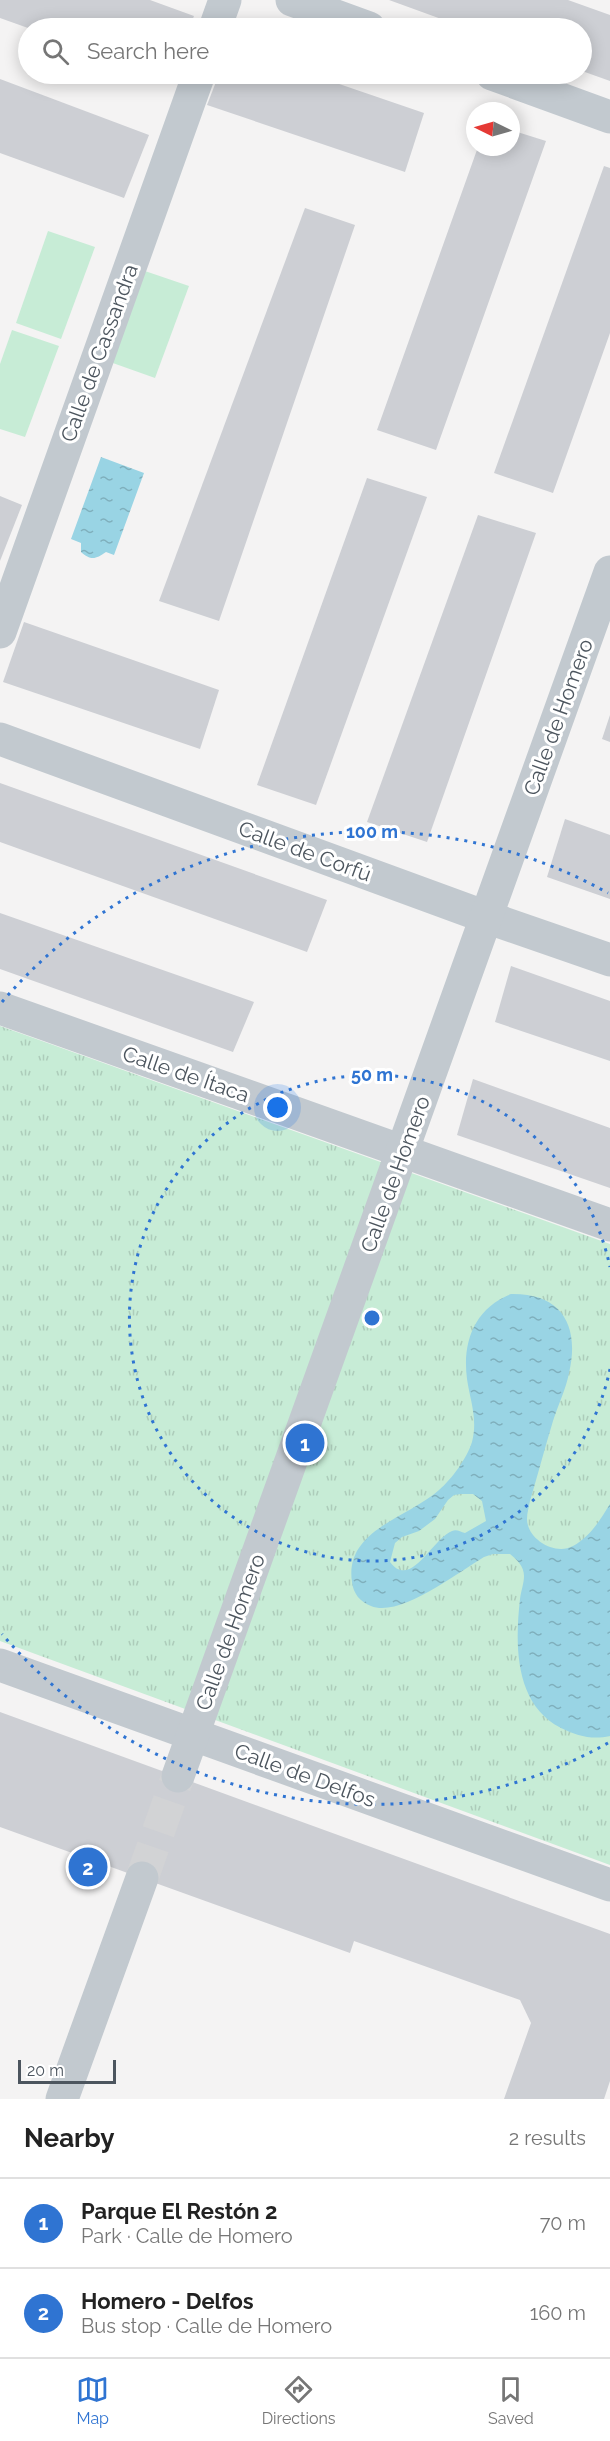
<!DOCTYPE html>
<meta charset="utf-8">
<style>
body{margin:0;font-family:Raleway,sans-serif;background:#f2f2f2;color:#222}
.compass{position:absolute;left:466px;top:102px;width:54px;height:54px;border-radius:50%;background:#fff;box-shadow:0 3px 15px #0003;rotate:275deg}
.scale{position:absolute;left:18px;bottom:15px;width:98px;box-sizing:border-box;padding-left:6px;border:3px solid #4c555e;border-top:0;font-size:16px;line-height:21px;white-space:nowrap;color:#4c555e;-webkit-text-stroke:4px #fff;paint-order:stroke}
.you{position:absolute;left:278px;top:1108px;width:21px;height:21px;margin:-15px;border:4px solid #fff;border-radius:50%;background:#1a73e8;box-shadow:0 0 0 9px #1a73e833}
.badge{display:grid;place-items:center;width:39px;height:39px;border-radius:50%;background:#2f74d2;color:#fff;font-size:20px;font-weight:700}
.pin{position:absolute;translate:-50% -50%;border:3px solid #fff;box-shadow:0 2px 6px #0006}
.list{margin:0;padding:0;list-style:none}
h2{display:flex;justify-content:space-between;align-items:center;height:78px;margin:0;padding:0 24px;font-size:26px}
h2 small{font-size:20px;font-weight:400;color:#767676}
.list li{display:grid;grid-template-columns:39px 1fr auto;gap:18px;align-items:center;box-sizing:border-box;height:90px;padding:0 24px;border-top:2px solid #e0e0e0}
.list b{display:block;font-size:22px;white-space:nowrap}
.list p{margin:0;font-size:20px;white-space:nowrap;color:#767676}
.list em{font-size:20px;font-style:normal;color:#767676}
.icon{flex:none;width:33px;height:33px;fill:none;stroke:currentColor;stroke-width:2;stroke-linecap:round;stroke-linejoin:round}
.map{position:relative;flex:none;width:610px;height:2099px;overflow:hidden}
.search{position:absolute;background:#fff;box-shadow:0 3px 15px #0003;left:18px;right:18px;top:18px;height:66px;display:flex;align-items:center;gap:15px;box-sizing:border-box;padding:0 21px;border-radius:33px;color:#767676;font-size:22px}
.sheet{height:258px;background:#fff}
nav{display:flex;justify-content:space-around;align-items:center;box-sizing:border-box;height:84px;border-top:2px solid #e0e0e0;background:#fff;font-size:16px;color:#767676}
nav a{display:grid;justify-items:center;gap:3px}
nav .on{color:#2f74d2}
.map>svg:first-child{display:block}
</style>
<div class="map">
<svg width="610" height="2099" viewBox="0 0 610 2099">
<defs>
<pattern id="park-tufts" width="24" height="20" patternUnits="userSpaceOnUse" patternTransform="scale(1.5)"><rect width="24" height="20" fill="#c7ecd6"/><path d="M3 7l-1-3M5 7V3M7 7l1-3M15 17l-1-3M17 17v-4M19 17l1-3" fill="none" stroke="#adccba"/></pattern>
<pattern id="water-ripples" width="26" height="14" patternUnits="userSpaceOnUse" patternTransform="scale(1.5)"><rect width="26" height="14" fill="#99d4e4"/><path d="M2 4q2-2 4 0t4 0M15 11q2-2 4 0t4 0" fill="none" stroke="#7fafbc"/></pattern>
</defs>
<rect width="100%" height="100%" fill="#f4f3f3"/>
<!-- park -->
<polygon fill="url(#park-tufts)" points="0,1026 610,1244 610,1865 0,1641"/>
<!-- pitch -->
<g fill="#c7ecd6">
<polygon points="48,231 95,247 61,339 16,323"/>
<polygon points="142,270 189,286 155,378 110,362"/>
<polygon points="12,330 59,346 25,437 0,429 0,364"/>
</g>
<!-- water -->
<g fill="url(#water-ripples)" fill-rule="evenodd">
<path d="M101 457 144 473 114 555 106 552C96 559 91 561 81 552V543L71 539Z"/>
<path d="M511 1294C562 1293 580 1326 569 1373 566 1389 558 1405 553 1421 545 1447 538 1474 530 1501 529 1506 527 1513 527 1519 527 1539 555 1556 573 1546 590 1537 600 1520 610 1504V1736C592 1740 577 1736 561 1728 514 1704 515 1644 520 1599 521 1591 524 1583 524 1576 524 1566 517 1560 510 1554H493L484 1557C457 1573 400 1618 371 1606 360 1602 353 1593 352 1582 344 1530 408 1518 439 1490 452 1479 467 1458 472 1442 478 1419 470 1400 467 1379 462 1341 475 1308 511 1294ZM461 1494H473L482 1501 486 1521 465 1533C460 1532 457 1529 452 1531 432 1539 411 1590 390 1562L395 1543 402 1537 419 1531 435 1519 448 1500 454 1495Z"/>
</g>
<!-- building -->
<g fill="#cdcfd4">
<polygon points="0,0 150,0 194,16 189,28 28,28 0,18"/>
<polygon points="389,0 568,0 610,15 610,81 582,71 582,28 466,28"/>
<polygon points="152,74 172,74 169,80"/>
<polygon points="219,74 310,74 424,113 405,172 207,105"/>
<polygon points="0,79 149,135 124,198 0,153"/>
<polygon points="511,130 546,141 436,450 377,430 478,147 511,147"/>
<polygon points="604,166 610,168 610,333 553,493 494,473"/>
<polygon points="305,208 355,225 219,621 159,601"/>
<polygon points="367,478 427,497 316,805 257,785"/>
<polygon points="0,496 22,505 0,561"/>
<polygon points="478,515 536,533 427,842 367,822"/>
<polygon points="24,622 219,690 200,749 3,682"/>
<polygon points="610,715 610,742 602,739"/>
<polygon points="0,783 327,900 307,952 0,842"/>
<polygon points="565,819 610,835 610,899 547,877"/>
<polygon points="0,913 254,1002 233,1052 0,969"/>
<polygon points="511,966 610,1001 610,1061 495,1022"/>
<polygon points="473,1079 610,1128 610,1188 457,1135"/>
<polygon points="0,1712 610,1934 610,2081 604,2099 504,2099 531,2023 520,2000 354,1941 350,1953 0,1827"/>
</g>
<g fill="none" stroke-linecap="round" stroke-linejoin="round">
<!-- minor-tunnel -->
<polyline stroke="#d2d3d5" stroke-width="33" stroke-dasharray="33 16" stroke-linecap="butt" points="142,1878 178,1776"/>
<!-- minor -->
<g stroke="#c2c9cf" stroke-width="33">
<polyline points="292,0 369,28"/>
<polyline points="215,28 225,0"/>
<polyline points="492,74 610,117"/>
<polyline points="0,632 199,74"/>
<polyline points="0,739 486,917 610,960"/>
<polyline points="0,1008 610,1225"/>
<polyline points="0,1665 610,1885"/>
<polyline points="178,1776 610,572"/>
<polyline points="62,2099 142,1878"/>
</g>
</g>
<!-- distance rings -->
<g fill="none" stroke="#2f74d2" stroke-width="3" stroke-dasharray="3 6">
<path d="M610 1369A243 243 0 1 1 610 1267"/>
<path d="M608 1743A486 486 0 0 1 2 1634M2 1002A486 486 0 0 1 608 893"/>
</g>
<g text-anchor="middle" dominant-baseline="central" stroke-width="6" stroke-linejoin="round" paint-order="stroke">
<!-- street labels -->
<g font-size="21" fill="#4c555e" stroke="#fff">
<text transform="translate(99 353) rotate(-70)">Calle de Cassandra</text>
<text transform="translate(558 717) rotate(-70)">Calle de Homero</text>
<text transform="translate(305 851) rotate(20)">Calle de Corfú</text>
<text transform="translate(186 1074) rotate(19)">Calle de Ítaca</text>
<text transform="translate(395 1174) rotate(-70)">Calle de Homero</text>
<text transform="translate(230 1632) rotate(-70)">Calle de Homero</text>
<text transform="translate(305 1775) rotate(20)">Calle de Delfos</text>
</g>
</g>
<circle cx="372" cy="1318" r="9" fill="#2f74d2" stroke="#fff" stroke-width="3"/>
<g font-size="18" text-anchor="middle" font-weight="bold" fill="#2f74d2" stroke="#fff" stroke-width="6" stroke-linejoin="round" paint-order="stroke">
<text x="372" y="838">100 m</text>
<text x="372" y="1081">50 m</text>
</g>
</svg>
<svg class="compass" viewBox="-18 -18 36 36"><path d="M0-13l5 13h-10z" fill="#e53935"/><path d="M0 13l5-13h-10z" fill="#767676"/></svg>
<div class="scale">20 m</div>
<div class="you"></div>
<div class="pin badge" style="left:305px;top:1443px">1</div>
<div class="pin badge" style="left:88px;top:1867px">2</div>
<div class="search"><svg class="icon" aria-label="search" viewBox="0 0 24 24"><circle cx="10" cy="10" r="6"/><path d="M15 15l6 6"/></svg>Search here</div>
</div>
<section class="sheet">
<h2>Nearby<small>2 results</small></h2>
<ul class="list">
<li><span class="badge">1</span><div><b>Parque El Restón 2</b><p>Park · Calle de Homero</p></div><em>70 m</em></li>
<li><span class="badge">2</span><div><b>Homero - Delfos</b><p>Bus stop · Calle de Homero</p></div><em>160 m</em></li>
</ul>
</section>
<nav>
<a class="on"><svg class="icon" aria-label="map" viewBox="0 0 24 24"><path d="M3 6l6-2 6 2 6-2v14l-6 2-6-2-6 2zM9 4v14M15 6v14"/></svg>Map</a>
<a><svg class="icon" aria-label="directions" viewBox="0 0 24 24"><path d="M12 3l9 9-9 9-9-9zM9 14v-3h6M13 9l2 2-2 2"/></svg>Directions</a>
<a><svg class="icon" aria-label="saved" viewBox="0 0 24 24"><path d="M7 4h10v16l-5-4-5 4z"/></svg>Saved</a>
</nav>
